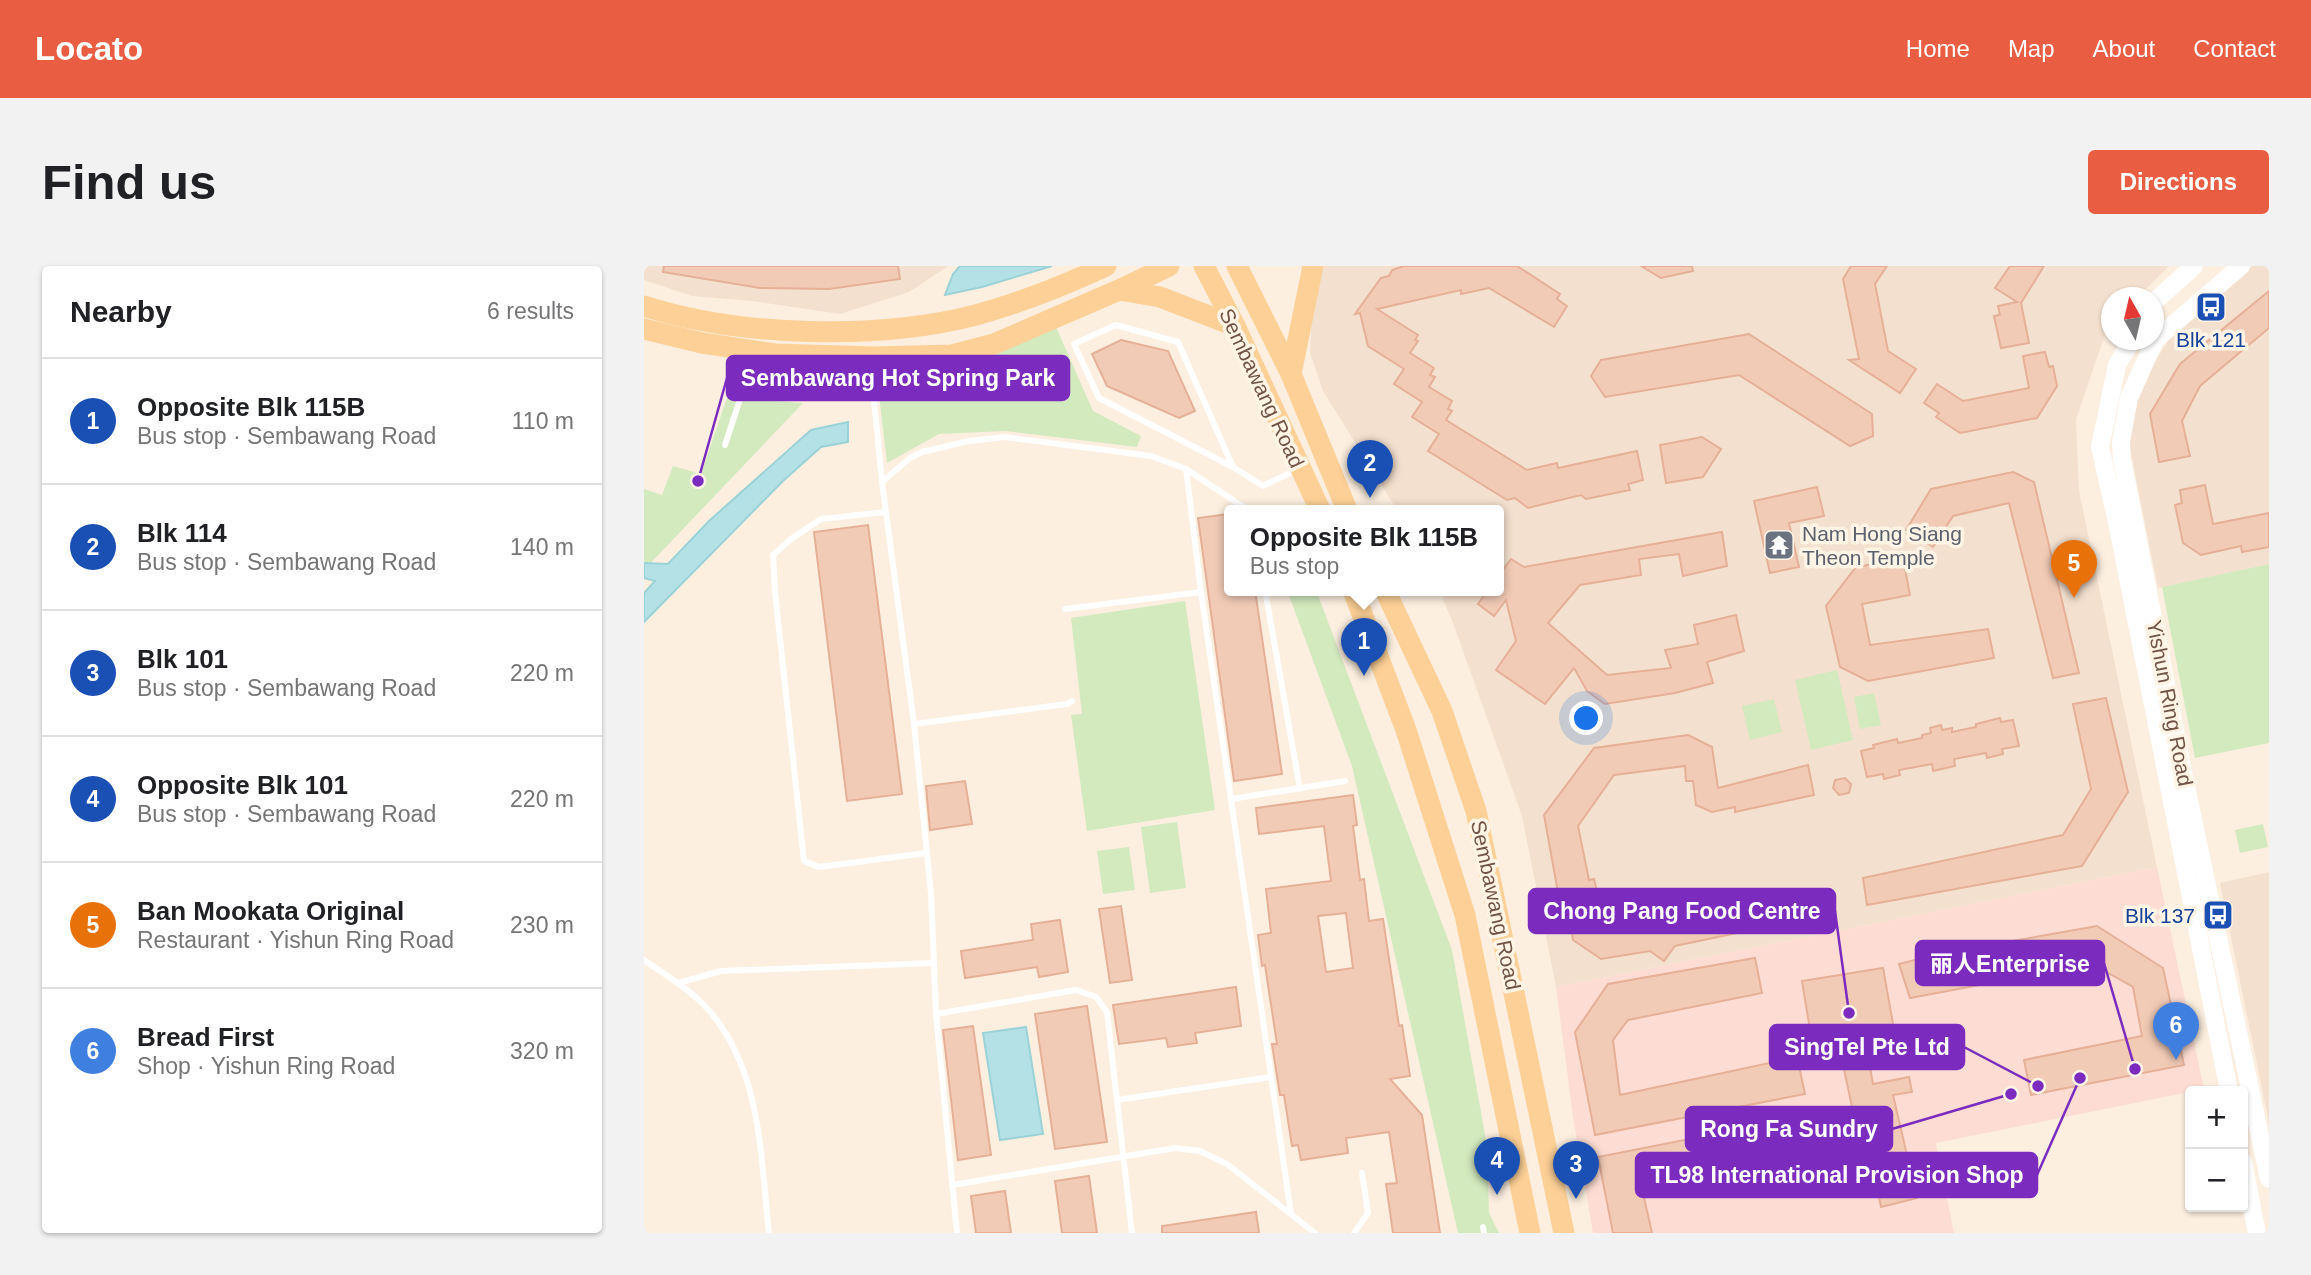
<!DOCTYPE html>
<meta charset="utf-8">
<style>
body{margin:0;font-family:Helvetica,"Noto Sans SC",sans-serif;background:#f2f2f2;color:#202124}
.controls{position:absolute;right:21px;bottom:21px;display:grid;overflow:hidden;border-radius:7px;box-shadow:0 2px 5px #0004}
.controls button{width:63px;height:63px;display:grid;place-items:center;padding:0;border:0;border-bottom:2px solid #e0e0e0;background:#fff;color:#202124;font:35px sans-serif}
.compass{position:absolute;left:1457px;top:21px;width:63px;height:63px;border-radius:50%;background:#fff;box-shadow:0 2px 5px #0004;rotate:352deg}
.you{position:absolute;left:943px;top:453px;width:24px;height:24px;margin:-18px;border:5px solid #fff;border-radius:50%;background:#1a73e8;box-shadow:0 0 0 10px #1a73e833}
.badge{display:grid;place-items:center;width:46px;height:46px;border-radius:50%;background:#e95d42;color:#fff;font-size:23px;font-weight:700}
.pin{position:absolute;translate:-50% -58px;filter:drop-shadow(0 2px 4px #0008)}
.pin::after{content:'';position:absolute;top:37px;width:24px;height:21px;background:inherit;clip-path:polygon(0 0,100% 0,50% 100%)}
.popup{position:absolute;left:580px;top:239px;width:280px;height:91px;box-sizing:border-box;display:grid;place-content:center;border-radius:7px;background:#fff;filter:drop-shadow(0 2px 5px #0005);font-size:23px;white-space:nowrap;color:#757577}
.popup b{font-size:26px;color:#202124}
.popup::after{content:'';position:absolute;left:50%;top:100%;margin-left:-14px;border:14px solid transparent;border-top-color:#fff}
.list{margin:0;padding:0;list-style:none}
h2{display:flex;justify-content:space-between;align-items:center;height:91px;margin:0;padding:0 28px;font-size:30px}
h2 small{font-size:23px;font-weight:400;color:#757577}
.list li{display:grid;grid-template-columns:46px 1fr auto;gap:21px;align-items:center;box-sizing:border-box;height:126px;padding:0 28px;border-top:2px solid #e0e0e0}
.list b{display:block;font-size:26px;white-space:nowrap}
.list p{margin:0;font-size:23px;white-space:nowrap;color:#757577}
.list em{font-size:23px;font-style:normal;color:#757577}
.map{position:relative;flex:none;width:1625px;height:967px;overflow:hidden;border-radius:7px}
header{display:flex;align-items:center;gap:42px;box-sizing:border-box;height:98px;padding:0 35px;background:#e95d42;color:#fff}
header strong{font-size:33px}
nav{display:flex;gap:38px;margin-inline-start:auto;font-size:24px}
.intro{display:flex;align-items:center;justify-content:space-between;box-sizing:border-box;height:168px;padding:0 42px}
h1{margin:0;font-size:49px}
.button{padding:18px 32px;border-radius:7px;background:#e95d42;color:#fff;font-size:24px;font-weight:700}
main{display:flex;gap:42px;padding:0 42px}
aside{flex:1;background:#fff;border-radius:7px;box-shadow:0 2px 5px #0004}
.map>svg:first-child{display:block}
</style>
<header>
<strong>Locato</strong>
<nav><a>Home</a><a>Map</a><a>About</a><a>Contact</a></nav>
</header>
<div class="intro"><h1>Find us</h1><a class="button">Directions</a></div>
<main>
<aside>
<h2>Nearby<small>6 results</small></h2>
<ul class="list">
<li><span class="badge" style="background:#1a4fb4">1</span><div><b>Opposite Blk 115B</b><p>Bus stop · Sembawang Road</p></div><em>110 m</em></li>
<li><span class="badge" style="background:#1a4fb4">2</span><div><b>Blk 114</b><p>Bus stop · Sembawang Road</p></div><em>140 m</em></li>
<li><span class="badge" style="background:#1a4fb4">3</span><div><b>Blk 101</b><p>Bus stop · Sembawang Road</p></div><em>220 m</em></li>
<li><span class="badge" style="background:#1a4fb4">4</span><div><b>Opposite Blk 101</b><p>Bus stop · Sembawang Road</p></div><em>220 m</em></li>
<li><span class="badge" style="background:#e8710a">5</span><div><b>Ban Mookata Original</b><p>Restaurant · Yishun Ring Road</p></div><em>230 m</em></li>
<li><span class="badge" style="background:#3f7fe0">6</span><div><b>Bread First</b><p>Shop · Yishun Ring Road</p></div><em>320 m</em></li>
</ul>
</aside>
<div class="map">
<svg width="1625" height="967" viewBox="0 0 1625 967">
<rect width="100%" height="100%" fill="#fcefe0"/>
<!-- residential -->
<g fill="#f4e0ce">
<polygon points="0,0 304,0 265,26 196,48 108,35 48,30 0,14"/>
<polygon points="675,0 1525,0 1494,31 1468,32 1467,59 1463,63 1432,153 1435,225 1513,601 912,721 878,550 809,357 795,324 855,324 855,244 753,244 679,125 666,87 670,9"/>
<polygon points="1608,0 1625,0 1625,298 1514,322 1485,178 1494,124 1531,63"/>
<polygon points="1625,606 1625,857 1576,617"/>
</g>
<!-- commercial -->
<polygon fill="#fdddd3" points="1513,601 1560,823 1292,877 1310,967 949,967 929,851 912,721"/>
<!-- green -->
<g fill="#d3e9be">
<polygon points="412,61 449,145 497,170 493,181 362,165 295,168 243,197 235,129"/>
<polygon points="83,132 159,137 0,304 0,223 18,229 29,200 57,208"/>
<polygon points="1625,298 1625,477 1551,492 1518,321"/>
<polygon points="643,324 672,324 808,684 843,880 845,947 855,967 814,967 708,500"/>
<polygon points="541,335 571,544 443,565 427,449 438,448 427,352"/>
<polygon points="1193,404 1209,474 1167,484 1151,414"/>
<polygon points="1230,427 1237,459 1216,463 1210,431"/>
<polygon points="1130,433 1138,466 1106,474 1098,440"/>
<polygon points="533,556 542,622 506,627 497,561"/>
<polygon points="1619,558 1624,581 1596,587 1591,564"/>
<polygon points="485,581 491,624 459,628 453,585"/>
</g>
<!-- water -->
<g fill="#b4e1e5" stroke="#9bd2d7" stroke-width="2">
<polygon points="316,0 408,0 338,21 301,29 309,8"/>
<polygon points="204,156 204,176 177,181 139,215 0,356 0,327 11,315 0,312 0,297 24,298 65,255 167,164"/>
<polygon points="382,761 399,868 356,874 339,767"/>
</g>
<!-- building -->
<g fill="#f2cbb7" stroke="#e5b097" stroke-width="2" fill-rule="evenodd">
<polygon points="20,0 254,0 256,13 185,23 116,22 19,6"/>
<polygon points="760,0 873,0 916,28 913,33 923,40 910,61 845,22 817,28 817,24 733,43 774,69 771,74 774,75 766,87 790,102 786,109 791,111 785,121 808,135 804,143 808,145 802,154 883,204 913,197 914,202 993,185 999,214 984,218 986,224 942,233 937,229 884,242 871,232 863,234 784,185 795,168 768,151 778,136 750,118 760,103 724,80 716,47 711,48 737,12 745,10 748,4"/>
<polygon points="997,0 1048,0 1049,5 1017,12"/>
<polygon points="1207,0 1243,0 1231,18 1244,85 1272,103 1256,127 1205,94 1215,93 1199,13"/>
<polygon points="1366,0 1400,0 1377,37 1385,77 1357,82 1350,50 1356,49 1354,40 1373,36 1351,22"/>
<polygon points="1625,25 1625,62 1556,120 1538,155 1546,190 1515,196 1506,148 1536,98"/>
<polygon points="1105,68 1228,148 1229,170 1206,180 1095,109 961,131 947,110 957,94"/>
<polygon points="477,74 524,85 551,145 535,152 463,120 448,88"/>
<polygon points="1401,86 1405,101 1409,100 1413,120 1393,152 1316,167 1292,151 1295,147 1280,137 1293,118 1319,135 1385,122 1379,90"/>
<polygon points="1058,171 1077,183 1059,211 1022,217 1016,179"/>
<polygon points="1369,206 1390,216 1435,407 1409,412 1365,237 1309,250 1289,281 1262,264 1287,223"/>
<polygon points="1561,219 1569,258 1625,247 1625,281 1598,286 1597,280 1557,289 1539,277 1531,239 1538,237 1536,224"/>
<polygon points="1173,221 1180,250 1145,257 1155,301 1126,307 1110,235"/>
<polygon points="585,248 585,324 611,324 638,508 590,515 554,252"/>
<polygon points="224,259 258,528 203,535 170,266"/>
<polygon points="1078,266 1083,300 1039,310 1035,288 995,293 997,309 936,319 904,357 963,409 1027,402 1021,384 1054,378 1050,359 1092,349 1100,385 1063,396 1069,417 1031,427 961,438 943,425 930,402 901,438 852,404 872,375 862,334 850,350 834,338 844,324 855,324 855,309 867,293 880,301"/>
<polygon points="1259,293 1266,329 1218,338 1226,379 1344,363 1350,392 1224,415 1196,401 1182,340 1212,301"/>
<polygon points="1462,432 1484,526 1438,600 1223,639 1219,612 1419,569 1447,523 1429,438"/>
<polygon points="1356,452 1357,456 1369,454 1375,480 1358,483 1359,488 1343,492 1342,487 1310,493 1311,500 1289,505 1288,498 1255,504 1256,509 1240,513 1239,508 1223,511 1217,485 1230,482 1229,479 1253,473 1254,477 1278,472 1278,469 1287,467 1286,462 1297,459 1298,464 1308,462 1308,466 1332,461 1332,458"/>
<polygon points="1044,469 1068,481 1074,522 1164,499 1170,529 1091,546 1091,541 1068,546 1052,539 1049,515 1042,515 1041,500 970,509 934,560 945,614 950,613 961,660 1127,630 1129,644 1133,643 1136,658 1031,680 1020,695 1006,685 957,693 929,674 923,636 915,632 900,549 950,482"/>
<polygon points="1201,512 1207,518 1205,527 1195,529 1189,522 1191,514"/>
<polygon points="321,515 328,558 286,564 282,520"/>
<path d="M709 529 713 559 709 560 716 614 720 613 725 655 739 653 755 760 758 759 766 810 746 813 778 849 796 967H749L742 918 753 917 745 866 702 872 704 887 657 894 654 879 648 880 640 829H636L628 778H633L621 699 618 700 614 669 627 667 622 623 687 615 680 560 615 568 612 542ZM702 647 709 702 682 706 674 650Z"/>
<polygon points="477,640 488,714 466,717 455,643"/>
<polygon points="416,654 424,706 395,711 393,701 321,712 317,685 389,674 387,658"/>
<polygon points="1453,660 1519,702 1540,799 1387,829 1380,794 1498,770 1489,721 1448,698 1266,732 1255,698 1295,688"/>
<polygon points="1111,692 1118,727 984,754 969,774 976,829 1153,791 1161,828 951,869 931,766 964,718"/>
<polygon points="1239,702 1253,780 1223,785 1229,818 1265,811 1268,826 1249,829 1273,932 1237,941 1223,871 997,918 1008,967 969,967 954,891 1208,841 1197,789 1158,796 1156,785 1169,782 1158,715"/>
<polygon points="592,721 597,760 551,767 553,777 524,781 522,772 475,778 469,739"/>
<polygon points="443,740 463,876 411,883 391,748"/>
<polygon points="329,760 347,889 314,894 299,764"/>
<polygon points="445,910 453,967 418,967 411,915"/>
<polygon points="361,925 367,967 332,967 327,930"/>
<polygon points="612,946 615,967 518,967 518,960"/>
</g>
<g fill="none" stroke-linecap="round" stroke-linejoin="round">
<!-- service -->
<g stroke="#fff" stroke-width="6">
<polyline points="230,93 230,134 238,216 270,458 287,627 292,748 313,967"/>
<polyline points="81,179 97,130 127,93"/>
<polyline points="589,201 534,76 472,59 430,78 455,132 589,201 619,220 654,203"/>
<polyline points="542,203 557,326 647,948"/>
<polyline points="238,216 266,192 278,186 325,175 361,171 507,190 542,203 604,244"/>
<polyline points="242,246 177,253 147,273 129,289 131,326 160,595 175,601 282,587"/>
<polyline points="621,324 656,523"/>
<polyline points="421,343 557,326"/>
<polyline points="270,458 423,438 428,435"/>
<polyline points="587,533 701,515"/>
<path d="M0 694C20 708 43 721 60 739 118 800 116 888 125 967"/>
<polyline points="34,717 77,705 290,697"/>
<polyline points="292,748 432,724 452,731 463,746 488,967"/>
<polyline points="473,834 627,811"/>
<polyline points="1599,858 1611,856"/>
<polyline points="308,919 531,882 556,885 583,898 671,967"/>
<polyline points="839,961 840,967"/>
<polyline points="710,967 724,947 718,907"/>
</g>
<!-- secondary -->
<g stroke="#fff" stroke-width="18">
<polyline points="1597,0 1511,74 1485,132 1477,176 1478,193 1539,506 1625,913"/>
<polyline points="1510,36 1550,0"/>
<polyline points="1488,74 1473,99 1456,181 1473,256 1585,825"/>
<polyline points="1599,896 1613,967"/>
</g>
<!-- primary -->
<g stroke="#fcd096" stroke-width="21">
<polyline points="560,0 591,60 676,244"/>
<polyline points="593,0 647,108 703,244"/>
<polyline points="475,24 516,31 591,60"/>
<path d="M0 40C96 71 235 74 332 49 376 37 421 19 462 0"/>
<polyline points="0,63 58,77 131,88 230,91 308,89 350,78 475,24 525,0"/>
<polyline points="647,108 669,0"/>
<polyline points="709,324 762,464 821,649 886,967"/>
<polyline points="741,324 798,445 832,545 920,967"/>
</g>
</g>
<!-- icons -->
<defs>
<g id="bus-square" transform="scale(1.575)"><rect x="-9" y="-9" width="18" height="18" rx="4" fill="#1a4fb4" stroke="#fff4e6"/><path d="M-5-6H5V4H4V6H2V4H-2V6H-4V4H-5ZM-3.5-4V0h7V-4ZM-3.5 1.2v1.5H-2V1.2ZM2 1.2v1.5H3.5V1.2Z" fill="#fff"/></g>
<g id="temple-square" transform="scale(1.575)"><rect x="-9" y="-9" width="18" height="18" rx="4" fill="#6b7280" stroke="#fff4e6"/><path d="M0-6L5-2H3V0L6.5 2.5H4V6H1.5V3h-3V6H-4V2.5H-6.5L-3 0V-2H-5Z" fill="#fff"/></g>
</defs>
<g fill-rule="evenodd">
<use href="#bus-square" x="1567" y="41"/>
<use href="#temple-square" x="1135" y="279"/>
<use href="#bus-square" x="1574" y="649"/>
</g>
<g text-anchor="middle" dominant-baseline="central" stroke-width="7" stroke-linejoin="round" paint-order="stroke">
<!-- transit labels -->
<g font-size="21" fill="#164399" stroke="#fff4e6">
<text x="1567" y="73">Blk 121</text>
<text x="1551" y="649" text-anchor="end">Blk 137</text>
</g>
<!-- street labels -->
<g font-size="21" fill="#735447" stroke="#fff4e6">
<text transform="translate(618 122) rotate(65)">Sembawang Road</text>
<text transform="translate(1526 437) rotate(79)">Yishun Ring Road</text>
<text transform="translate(852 639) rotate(78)">Sembawang Road</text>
</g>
<!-- worship labels -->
<g font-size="21" fill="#5b616d" stroke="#fff4e6" text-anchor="start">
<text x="1158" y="267">Nam Hong Siang<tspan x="1158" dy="24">Theon Temple</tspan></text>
</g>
</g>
<!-- callouts -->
<path fill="none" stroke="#7b2cbf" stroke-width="2.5" d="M54 215L83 112M1205 747L1191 645M1491 803L1460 697M1394 820L1320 781M1367 828L1248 863M1436 812L1393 909"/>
<g fill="#7b2cbf" stroke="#fff4e6" stroke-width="2.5">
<circle cx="54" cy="215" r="7"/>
<circle cx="1205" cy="747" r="7"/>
<circle cx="1491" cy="803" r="7"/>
<circle cx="1394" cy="820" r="7"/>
<circle cx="1367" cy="828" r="7"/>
<circle cx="1436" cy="812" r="7"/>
</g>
<g fill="#7b2cbf" stroke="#7b2cbf" stroke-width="2.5">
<rect x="83" y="90" width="342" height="44" rx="7"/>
<rect x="885" y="623" width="306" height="44" rx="7"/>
<rect x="1272" y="675" width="188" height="44" rx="7"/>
<rect x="1126" y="759" width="194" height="44" rx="7"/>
<rect x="1042" y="841" width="206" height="44" rx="7"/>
<rect x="992" y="887" width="401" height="44" rx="7"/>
</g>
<g font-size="23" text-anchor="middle" font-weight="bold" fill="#fff">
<text x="254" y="120">Sembawang Hot Spring Park</text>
<text x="1038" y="653">Chong Pang Food Centre</text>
<text x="1366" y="706">丽人Enterprise</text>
<text x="1223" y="789">SingTel Pte Ltd</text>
<text x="1145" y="871">Rong Fa Sundry</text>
<text x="1193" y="917">TL98 International Provision Shop</text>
</g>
</svg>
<div class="controls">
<button>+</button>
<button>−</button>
</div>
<svg class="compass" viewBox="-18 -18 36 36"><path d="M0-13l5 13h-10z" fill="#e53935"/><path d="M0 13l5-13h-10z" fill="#757577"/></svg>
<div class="you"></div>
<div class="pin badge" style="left:720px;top:410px;background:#1a4fb4">1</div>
<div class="popup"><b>Opposite Blk 115B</b>Bus stop</div>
<div class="pin badge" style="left:726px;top:232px;background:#1a4fb4">2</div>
<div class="pin badge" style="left:932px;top:933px;background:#1a4fb4">3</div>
<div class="pin badge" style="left:853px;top:929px;background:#1a4fb4">4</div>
<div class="pin badge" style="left:1430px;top:332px;background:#e8710a">5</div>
<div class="pin badge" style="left:1532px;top:794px;background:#3f7fe0">6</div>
</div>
</main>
